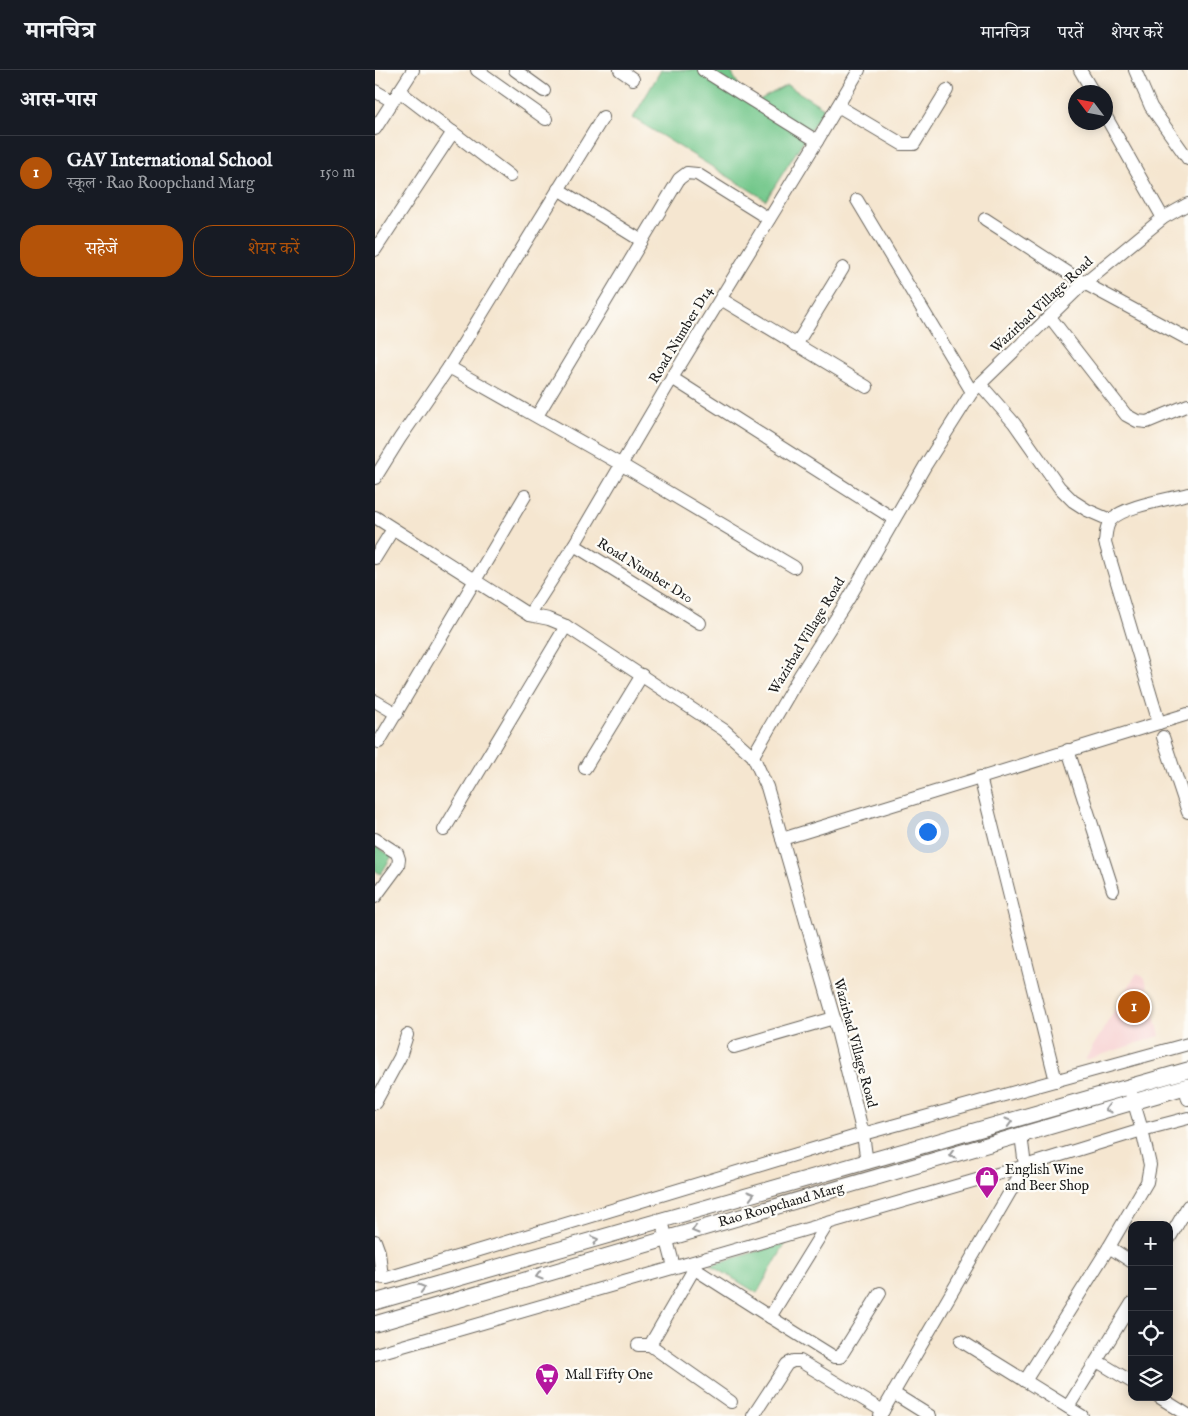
<!DOCTYPE html>
<html lang="hi">
<meta charset="utf-8">
<style>
body{margin:0;font-family:"IM FELL English","Noto Serif Devanagari",serif;background:#20242c;color:#f1f3f6}
.controls{position:absolute;right:15px;bottom:15px;display:grid;overflow:hidden;border-radius:10px;box-shadow:0 2px 12px #0003}
.controls button{width:45px;height:45px;display:grid;place-items:center;padding:0;border:0;border-bottom:1px solid #363941;background:#171b24;color:#f1f3f6;font:25px sans-serif}
.compass{position:absolute;left:693px;top:15px;width:45px;height:45px;border-radius:50%;background:#171b24;box-shadow:0 2px 12px #0003;rotate:302deg}
.you{position:absolute;left:552px;top:761px;width:18px;height:18px;margin:-12px;border:4px solid #fff;border-radius:50%;background:#1a73e8;box-shadow:0 0 0 8px #1a73e833}
.badge{display:grid;place-items:center;width:32px;height:32px;border-radius:50%;background:#b45309;color:#fff;font-size:16px;font-weight:700}
.pin{position:absolute;translate:-50% -50%;border:2px solid #fff;box-shadow:0 1px 5px #0006}
.list{margin:0;padding:0;list-style:none}
h2{display:flex;justify-content:space-between;align-items:center;height:65px;margin:0;padding:0 20px;font-size:21px}
h2 small{font-size:16px;font-weight:400;color:#9ea1a6}
.list li{display:grid;grid-template-columns:32px 1fr auto;gap:15px;align-items:center;box-sizing:border-box;height:75px;padding:0 20px;border-top:1px solid #363941}
.list b{display:block;font-size:19px;white-space:nowrap}
.list p{margin:0;font-size:16px;white-space:nowrap;color:#9ea1a6}
.list em{font-size:16px;font-style:normal;color:#9ea1a6}
.actions{display:flex;gap:10px;padding:15px 20px}
.actions a{flex:1;padding:11px 0;border:1px solid #b45309;border-radius:20px;text-align:center;font-size:18px;color:#b45309}
.actions .main{background:#b45309;color:#fff}
.icon{flex:none;width:28px;height:28px;fill:none;stroke:currentColor;stroke-width:2;stroke-linecap:round;stroke-linejoin:round}
.map{position:relative;flex:none;width:813px;height:1346px;overflow:hidden}
header{display:flex;align-items:center;gap:30px;box-sizing:border-box;height:70px;padding:0 25px;background:#171b24;border-bottom:1px solid #363941}
header strong{font-size:24px}
nav{display:flex;gap:28px;margin-inline-start:auto;font-size:18px}
main{display:flex}
aside{flex:1;background:#171b24}
.map>svg:first-child{display:block}
</style>
<header>
<strong>मानचित्र</strong>
<nav><a>मानचित्र</a><a>परतें</a><a>शेयर करें</a></nav>
</header>
<main>
<aside>
<h2>आस-पास<small></small></h2>
<ul class="list">
<li><span class="badge">1</span><div><b>GAV International School</b><p>स्कूल · Rao Roopchand Marg</p></div><em>150 m</em></li>
</ul>
<div class="actions"><a class="main">सहेजें</a><a>शेयर करें</a></div>
</aside>
<div class="map">
<svg width="813" height="1346" viewBox="0 0 813 1346">
<rect width="100%" height="100%" fill="#fdfcf7"/>
<filter id="ink" filterUnits="userSpaceOnUse"><feTurbulence type="fractalNoise" baseFrequency=".02" numOctaves="2"/><feDisplacementMap in="SourceGraphic" scale="10" xChannelSelector="R" yChannelSelector="G"/><feConvolveMatrix kernelMatrix="1 2 1 2 8 2 1 2 1" color-interpolation-filters="sRGB"/></filter>
<filter id="wash" filterUnits="userSpaceOnUse"><feTurbulence type="fractalNoise" baseFrequency=".0096" numOctaves="4" result="noise"/><feDisplacementMap in="SourceGraphic" scale="20" xChannelSelector="R" yChannelSelector="G"/><feGaussianBlur stdDeviation="1.12" result="paint"/><feColorMatrix in="noise" values="0 0 0 0 0 0 0 0 0 0 0 0 0 0 0 0 0 1.4 0 .05"/><feComposite in="paint" operator="in"/></filter>
<g filter="url(#wash)">
<rect width="100%" height="100%" fill="#f5e6d0"/>
<!-- built -->
<polygon fill="#f7cfd0" points="762,903 770,908 785,966 710,990"/>
<!-- green -->
<g fill="#73c78b" stroke="#487254">
<polygon points="286,0 355,0 375,35 412,15 449,38 391,130 258,48"/>
<polygon points="0,776 17,786 6,804 0,801"/>
<polygon points="411,1173 382,1223 336,1195"/>
</g>
</g>
<g filter="url(#ink)">
<g fill="none" stroke-linecap="round" stroke-linejoin="round">
<!-- minor casing -->
<g stroke="#68635b" stroke-width="14">
<g id="minor">
<polyline points="102,0 171,49"/>
<polyline points="140,0 169,21"/>
<polyline points="245,0 258,9"/>
<polyline points="328,0 442,71"/>
<polyline points="705,0 718,22"/>
<polyline points="760,0 776,37 813,89"/>
<polyline points="0,21 17,31"/>
<polyline points="24,21 135,106"/>
<polyline points="463,36 527,74 539,74 572,20"/>
<polyline points="730,45 788,148"/>
<polyline points="0,59 38,0"/>
<polyline points="183,119 267,171"/>
<polyline points="482,130 597,322"/>
<polyline points="610,149 709,213 813,269"/>
<polyline points="0,180 78,62"/>
<polyline points="346,229 492,317"/>
<polyline points="675,247 751,345 762,351 772,352 813,335"/>
<polyline points="421,275 468,198"/>
<polyline points="74,297 247,395 419,497"/>
<polyline points="297,308 519,449"/>
<polyline points="605,314 639,353 684,417 698,431 712,440 735,450"/>
<polyline points="162,346 304,109 312,103 322,104 394,149"/>
<polyline points="0,408 25,368 74,297 228,47"/>
<polyline points="0,447 154,545 174,549 191,556 349,660 378,686 392,717 459,948 488,1064 492,1093"/>
<polyline points="199,475 325,553"/>
<polyline points="0,488 18,459"/>
<polyline points="154,545 199,475 297,308 442,71 484,0"/>
<polyline points="0,631 22,644"/>
<path d="M784 653 730 472C731 464 731 455 736 450 748 436 795 429 813 424"/>
<polyline points="788,667 813,742"/>
<polyline points="4,672 150,426"/>
<polyline points="693,680 738,820"/>
<polyline points="378,686 425,605 474,528 550,396 597,322 709,213 788,148 813,134"/>
<polyline points="210,698 267,605"/>
<polyline points="605,707 681,1011"/>
<polyline points="69,760 191,556"/>
<polyline points="0,769 22,783 24,789 23,796 0,827"/>
<polyline points="407,769 813,644"/>
<polyline points="359,977 459,948"/>
<polyline points="810,1017 813,1029"/>
<polyline points="0,1033 25,987 32,965"/>
<polyline points="287,1151 299,1197"/>
<polyline points="794,1169 813,1136"/>
<polyline points="0,1171 4,1182 7,1207"/>
<polyline points="734,1177 757,1192"/>
<polyline points="312,1194 395,1247 453,1153"/>
<polyline points="0,1207 12,1208 488,1064 813,974"/>
<polyline points="395,1247 459,1287 465,1287 505,1223"/>
<polyline points="586,1271 707,1346"/>
<polyline points="263,1275 275,1275 356,1332"/>
<polyline points="275,1275 319,1199"/>
<polyline points="0,1284 650,1096 767,1060 813,1048"/>
<polyline points="722,1291 757,1312"/>
<polyline points="650,1311 734,1177 772,1112 775,1095 767,1060 756,1023"/>
<polyline points="518,1323 555,1346"/>
<polyline points="784,1327 813,1345"/>
<polyline points="693,1337 757,1233"/>
<polyline points="378,1346 412,1294 418,1291 425,1291 508,1341"/>
<polyline points="505,1346 650,1096 646,1065"/>
</g>
</g>
<!-- major casing -->
<g stroke="#68635b" stroke-width="17">
<g id="major">
<polyline points="0,1232 813,1000"/>
<polyline points="0,1254 813,1016"/>
</g>
</g>
<!-- minor -->
<use href="#minor" stroke="#fff" stroke-width="12"/>
<!-- major -->
<use href="#major" stroke="#fff" stroke-width="15"/>
</g>
<!-- one-way arrows -->
<defs><path id="oneway-chevron" d="M-2-3.5L2.5 0L-2 3.5" fill="none" stroke-width="1.6" stroke-linecap="round" stroke-linejoin="round" transform="scale(1.25)"/></defs>
<g stroke="#999">
<use href="#oneway-chevron" transform="translate(733 1039) rotate(164)"/>
<use href="#oneway-chevron" transform="translate(634 1052) rotate(-16)"/>
<use href="#oneway-chevron" transform="translate(577 1085) rotate(164)"/>
<use href="#oneway-chevron" transform="translate(376 1125) rotate(-16)"/>
<use href="#oneway-chevron" transform="translate(320 1160) rotate(164)"/>
<use href="#oneway-chevron" transform="translate(220 1170) rotate(-16)"/>
<use href="#oneway-chevron" transform="translate(164 1206) rotate(164)"/>
<use href="#oneway-chevron" transform="translate(47 1218) rotate(-16)"/>
</g>
</g>
<!-- icons -->
<defs>
<g id="shop-pin" transform="scale(1.25)"><path d="M0 17L-7.5 6A9.5 9.5 0 1 1 7.5 6Z" fill="#b5179e" stroke="#fdfcf7"/><path d="M-5-2.5h2.3a2.7 3.5 0 0 1 5.4 0H5L5.5 6h-11ZM-1.5-2.5h3a1.5 2.3 0 0 0-3 0Z" fill="#fff"/></g>
<g id="supermarket-pin" transform="scale(1.25)"><path d="M0 17L-7.5 6A9.5 9.5 0 1 1 7.5 6Z" fill="#b5179e" stroke="#fdfcf7"/><path d="M-6-5.5h2.5l.6 2H6L4.5 2H-2.5L-4.4-4H-6ZM-1.5 3.2a1.3 1.3 0 1 0 .1 0ZM3 3.2a1.3 1.3 0 1 0 .1 0Z" fill="#fff"/></g>
</defs>
<g fill-rule="evenodd">
<use href="#shop-pin" x="612" y="1108"/>
<use href="#supermarket-pin" x="172" y="1305"/>
</g>
<g text-anchor="middle" dominant-baseline="central" stroke-width="4.5" stroke-linejoin="round" paint-order="stroke">
<!-- street labels -->
<g font-size="14" fill="#1c1c1c" stroke="#fdfcf7">
<text transform="translate(667 235) rotate(-43)">Wazirbad Village Road</text>
<text transform="translate(306 265) rotate(-59)">Road Number D14</text>
<text transform="translate(270 501) rotate(32)">Road Number D10</text>
<text transform="translate(432 566) rotate(-59)">Wazirbad Village Road</text>
<text transform="translate(480 973) rotate(75)">Wazirbad Village Road</text>
<text transform="translate(406 1135) rotate(-16)">Rao Roopchand Marg</text>
</g>
<!-- poi labels -->
<g font-size="14" fill="#1c1c1c" stroke="#fdfcf7" text-anchor="start">
<text x="630" y="1100">English Wine<tspan x="630" dy="16">and Beer Shop</tspan></text>
<text x="190" y="1305">Mall Fifty One</text>
</g>
</g>
</svg>
<div class="controls">
<button>+</button>
<button>−</button>
<button><svg class="icon" aria-label="locate" viewBox="0 0 24 24"><circle cx="12" cy="12" r="6"/><path d="M12 2v4M12 18v4M2 12h4M18 12h4"/></svg></button>
<button><svg class="icon" aria-label="layers" viewBox="0 0 24 24"><path d="M12 4l9 5-9 5-9-5zM3 14l9 5 9-5"/></svg></button>
</div>
<svg class="compass" viewBox="-18 -18 36 36"><path d="M0-13l5 13h-10z" fill="#e53935"/><path d="M0 13l5-13h-10z" fill="#9ea1a6"/></svg>
<div class="you"></div>
<div class="pin badge" style="left:759px;top:937px">1</div>
</div>
</main>
